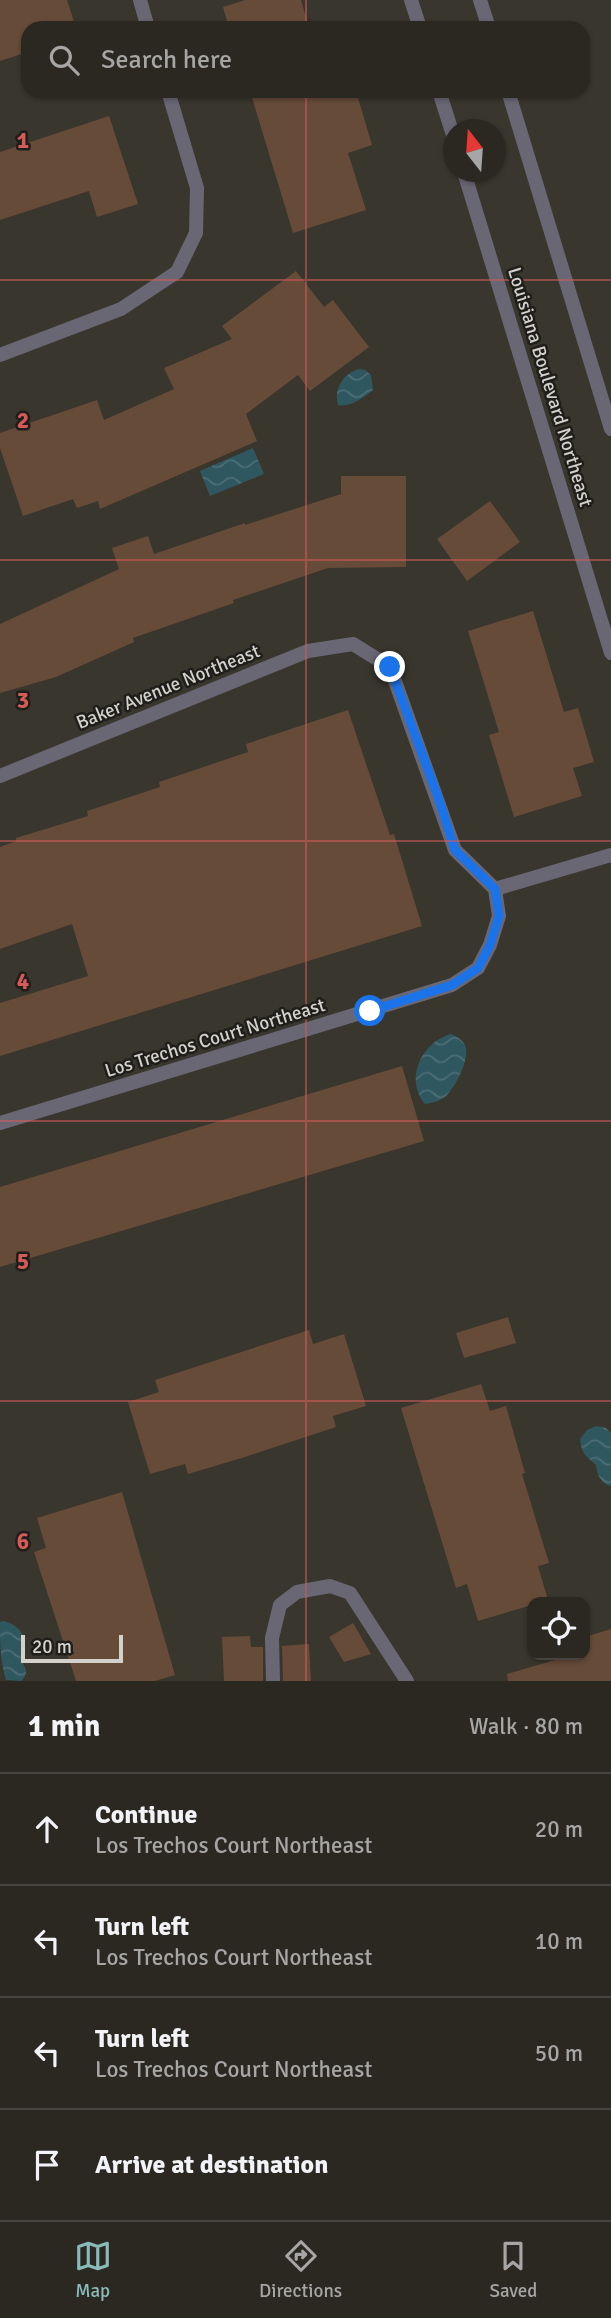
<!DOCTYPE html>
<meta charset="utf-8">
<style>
body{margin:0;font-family:Signika,sans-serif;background:#37342f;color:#f1f3f6}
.controls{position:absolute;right:21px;bottom:21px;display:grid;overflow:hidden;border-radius:14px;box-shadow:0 2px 5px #0004}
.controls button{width:63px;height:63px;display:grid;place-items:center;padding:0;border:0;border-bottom:2px solid #474440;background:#2b2822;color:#f1f3f6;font:35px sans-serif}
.compass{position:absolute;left:443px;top:119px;width:63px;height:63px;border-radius:50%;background:#2b2822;box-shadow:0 2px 5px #0004;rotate:343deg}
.scale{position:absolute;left:21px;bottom:18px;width:102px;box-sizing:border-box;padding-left:7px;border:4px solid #d3d1cc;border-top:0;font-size:19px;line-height:24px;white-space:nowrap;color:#d3d1cc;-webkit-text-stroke:5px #1f1e1a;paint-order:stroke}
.stop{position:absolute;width:21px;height:21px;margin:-16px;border:5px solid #1a73e8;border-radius:50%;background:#fff}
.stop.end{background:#1a73e8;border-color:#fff;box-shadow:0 2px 7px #0008}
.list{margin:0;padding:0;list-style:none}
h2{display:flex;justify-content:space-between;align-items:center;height:91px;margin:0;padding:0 28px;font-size:30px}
h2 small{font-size:23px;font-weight:400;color:#a6a6a5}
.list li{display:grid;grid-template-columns:46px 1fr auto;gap:21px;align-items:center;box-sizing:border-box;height:112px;padding:0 28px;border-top:2px solid #474440}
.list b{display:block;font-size:26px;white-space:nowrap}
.list p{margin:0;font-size:23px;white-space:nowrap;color:#a6a6a5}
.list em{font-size:23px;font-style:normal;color:#a6a6a5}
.icon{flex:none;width:38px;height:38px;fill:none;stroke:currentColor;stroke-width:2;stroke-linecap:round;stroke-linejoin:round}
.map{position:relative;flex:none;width:611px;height:1681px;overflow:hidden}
.search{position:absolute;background:#2b2822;box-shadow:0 2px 5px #0004;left:21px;right:21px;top:21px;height:77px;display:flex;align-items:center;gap:18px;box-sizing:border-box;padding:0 24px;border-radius:21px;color:#a6a6a5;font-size:26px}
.sheet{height:539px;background:#2b2822}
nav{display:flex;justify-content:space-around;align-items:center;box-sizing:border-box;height:98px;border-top:2px solid #474440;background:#2b2822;font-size:19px;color:#a6a6a5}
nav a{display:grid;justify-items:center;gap:4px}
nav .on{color:#8bbbb9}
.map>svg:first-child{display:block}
</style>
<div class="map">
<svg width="611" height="1681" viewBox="0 0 611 1681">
<defs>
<pattern id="water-waves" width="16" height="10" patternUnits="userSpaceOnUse" patternTransform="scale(1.75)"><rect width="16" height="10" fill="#2f5760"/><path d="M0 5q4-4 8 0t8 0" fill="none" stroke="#4c6e76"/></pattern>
</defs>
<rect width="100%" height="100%" fill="#39362d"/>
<!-- water -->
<g fill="url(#water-waves)">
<path d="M360 369 365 370 371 375 373 390C365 397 349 408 338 405 333 389 344 372 360 369Z"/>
<polygon points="253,448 264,474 210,496 200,471"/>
<path d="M451 1034C458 1037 465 1041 466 1049 468 1063 455 1087 446 1096 440 1101 433 1103 425 1104 404 1078 422 1042 451 1034Z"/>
<path d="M596 1426 606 1428 611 1433V1486C601 1484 597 1475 596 1465 585 1455 582 1455 580 1439L587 1430Z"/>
<path d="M3 1621C15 1624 25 1631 24 1644 23 1648 21 1651 21 1655 21 1668 32 1667 22 1681L6 1680C0 1661 0 1642 0 1622Z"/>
</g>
<!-- building -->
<g fill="#664b38">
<polygon points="0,0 67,0 76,28 28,28 28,52 0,61"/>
<polygon points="245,0 301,0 309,28 229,28 223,7"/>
<polygon points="250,91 356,91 372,145 348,153 366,210 293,233"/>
<polygon points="109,116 138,204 97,217 89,191 0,220 0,152"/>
<polygon points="296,271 324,307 333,300 369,347 310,391 298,375 246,414 257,441 100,509 98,501 77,508 73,499 23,516 0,448 0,433 97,400 104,420 174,389 164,368 232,339 222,326"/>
<polygon points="341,476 406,476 406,567 328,568 233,600 234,603 133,638 134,642 56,677 0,693 0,624 119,569 112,548 148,536 154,554 245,523 245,525 341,494"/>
<polygon points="490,501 520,542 467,581 437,539"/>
<polygon points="533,611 564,712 578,708 594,762 573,768 582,796 514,817 489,735 499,732 468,631"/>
<polygon points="348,710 390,835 394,834 422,926 0,1056 0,1003 88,976 72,924 0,949 0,847 16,841 16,838 88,816 87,811 160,787 159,782 248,752 246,744"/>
<polygon points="402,1066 424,1141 0,1267 0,1187"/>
<polygon points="508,1317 516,1343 464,1358 456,1333"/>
<polygon points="309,1330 313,1344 344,1334 366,1406 333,1416 336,1427 245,1457 188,1474 185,1464 150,1474 128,1402 159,1392 155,1380"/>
<polygon points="481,1384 490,1411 506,1406 525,1473 522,1474 549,1563 538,1566 548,1600 532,1602 532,1605 478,1621 467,1584 456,1588 401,1408"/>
<polygon points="122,1492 175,1675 155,1681 76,1681 34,1552 46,1548 37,1518"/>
<polygon points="353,1623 371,1654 344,1662 329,1637"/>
<polygon points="611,1629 611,1681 508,1681 507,1674 572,1655 585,1655 585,1637"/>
<polygon points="250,1636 251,1647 263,1647 263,1681 224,1681 222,1637"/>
<polygon points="309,1644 311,1681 283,1681 282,1646"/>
</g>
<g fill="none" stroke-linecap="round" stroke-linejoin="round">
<!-- service -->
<polyline stroke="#6a6775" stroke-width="14" points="273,1681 272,1638 280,1605 297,1592 330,1586 350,1593 407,1681"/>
<!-- minor -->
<g stroke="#6a6775" stroke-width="14">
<polyline points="140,0 148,28"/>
<polyline points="0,355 121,309 177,272 196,233 197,188 168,91"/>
<polyline points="0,776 308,651 353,644 390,667 455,850 495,889 499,916 490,945 478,968 452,985 0,1123"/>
<polyline points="495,889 611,855"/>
</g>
<!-- tertiary -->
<g stroke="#6a6775" stroke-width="14">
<polyline points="411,0 420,28"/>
<polyline points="480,0 489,28"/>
<polyline points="439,91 454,138"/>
<polyline points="508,91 611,429"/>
<polyline points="464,172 611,653"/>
</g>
</g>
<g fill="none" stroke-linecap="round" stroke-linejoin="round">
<!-- route -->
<polyline stroke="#1a73e8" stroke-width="9" points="370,1011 452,985 478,968 490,945 499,916 495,889 455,850 438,797 390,667"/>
</g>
<!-- grid -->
<path fill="none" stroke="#d55b59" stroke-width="2" stroke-opacity="0.55" d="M306 0V28M306 91V1681M0 280H611M0 560H611M0 841H611M0 1121H611M0 1401H611"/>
<g text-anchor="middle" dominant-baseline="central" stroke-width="5" stroke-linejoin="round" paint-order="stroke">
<!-- street labels -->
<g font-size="19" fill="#d3d1cc" stroke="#1f1e1a">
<text transform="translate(550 387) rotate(73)">Louisiana Boulevard Northeast</text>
<text transform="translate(168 687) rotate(-22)">Baker Avenue Northeast</text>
<text transform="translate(215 1038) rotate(-17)">Los Trechos Court Northeast</text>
</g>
</g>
<g font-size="23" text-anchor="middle" font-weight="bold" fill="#d55b59" stroke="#1f1e1a" stroke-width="5" stroke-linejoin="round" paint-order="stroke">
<text x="23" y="148">1</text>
<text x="23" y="428">2</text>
<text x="23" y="708">3</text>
<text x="23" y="989">4</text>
<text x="23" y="1269">5</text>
<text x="23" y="1549">6</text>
</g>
</svg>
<div class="controls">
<button><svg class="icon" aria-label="locate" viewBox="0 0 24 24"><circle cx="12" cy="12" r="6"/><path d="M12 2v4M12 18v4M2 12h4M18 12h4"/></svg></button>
</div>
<svg class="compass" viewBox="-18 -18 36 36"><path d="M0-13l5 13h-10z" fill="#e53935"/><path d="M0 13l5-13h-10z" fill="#a6a6a5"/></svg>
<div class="scale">20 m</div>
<div class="stop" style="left:370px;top:1011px"></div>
<div class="stop end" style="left:390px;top:667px"></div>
<div class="search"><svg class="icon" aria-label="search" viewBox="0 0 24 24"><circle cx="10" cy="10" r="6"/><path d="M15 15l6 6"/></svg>Search here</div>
</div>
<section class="sheet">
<h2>1 min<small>Walk · 80 m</small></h2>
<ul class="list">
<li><svg class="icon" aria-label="ahead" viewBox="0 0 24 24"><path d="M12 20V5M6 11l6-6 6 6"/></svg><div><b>Continue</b><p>Los Trechos Court Northeast</p></div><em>20 m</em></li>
<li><svg class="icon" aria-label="left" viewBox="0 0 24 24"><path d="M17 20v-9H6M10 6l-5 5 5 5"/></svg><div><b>Turn left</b><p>Los Trechos Court Northeast</p></div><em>10 m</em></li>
<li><svg class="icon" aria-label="left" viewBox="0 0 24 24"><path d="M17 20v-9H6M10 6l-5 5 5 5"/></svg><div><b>Turn left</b><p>Los Trechos Court Northeast</p></div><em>50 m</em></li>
<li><svg class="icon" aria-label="arrive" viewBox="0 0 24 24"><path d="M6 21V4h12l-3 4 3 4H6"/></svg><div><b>Arrive at destination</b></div></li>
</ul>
</section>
<nav>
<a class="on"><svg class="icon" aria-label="map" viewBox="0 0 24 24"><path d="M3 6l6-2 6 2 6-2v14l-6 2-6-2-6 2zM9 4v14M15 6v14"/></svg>Map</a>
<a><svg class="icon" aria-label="directions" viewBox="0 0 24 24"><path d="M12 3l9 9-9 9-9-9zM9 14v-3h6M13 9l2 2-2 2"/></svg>Directions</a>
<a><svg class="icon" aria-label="saved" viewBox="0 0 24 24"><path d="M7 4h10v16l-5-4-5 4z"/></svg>Saved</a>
</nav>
